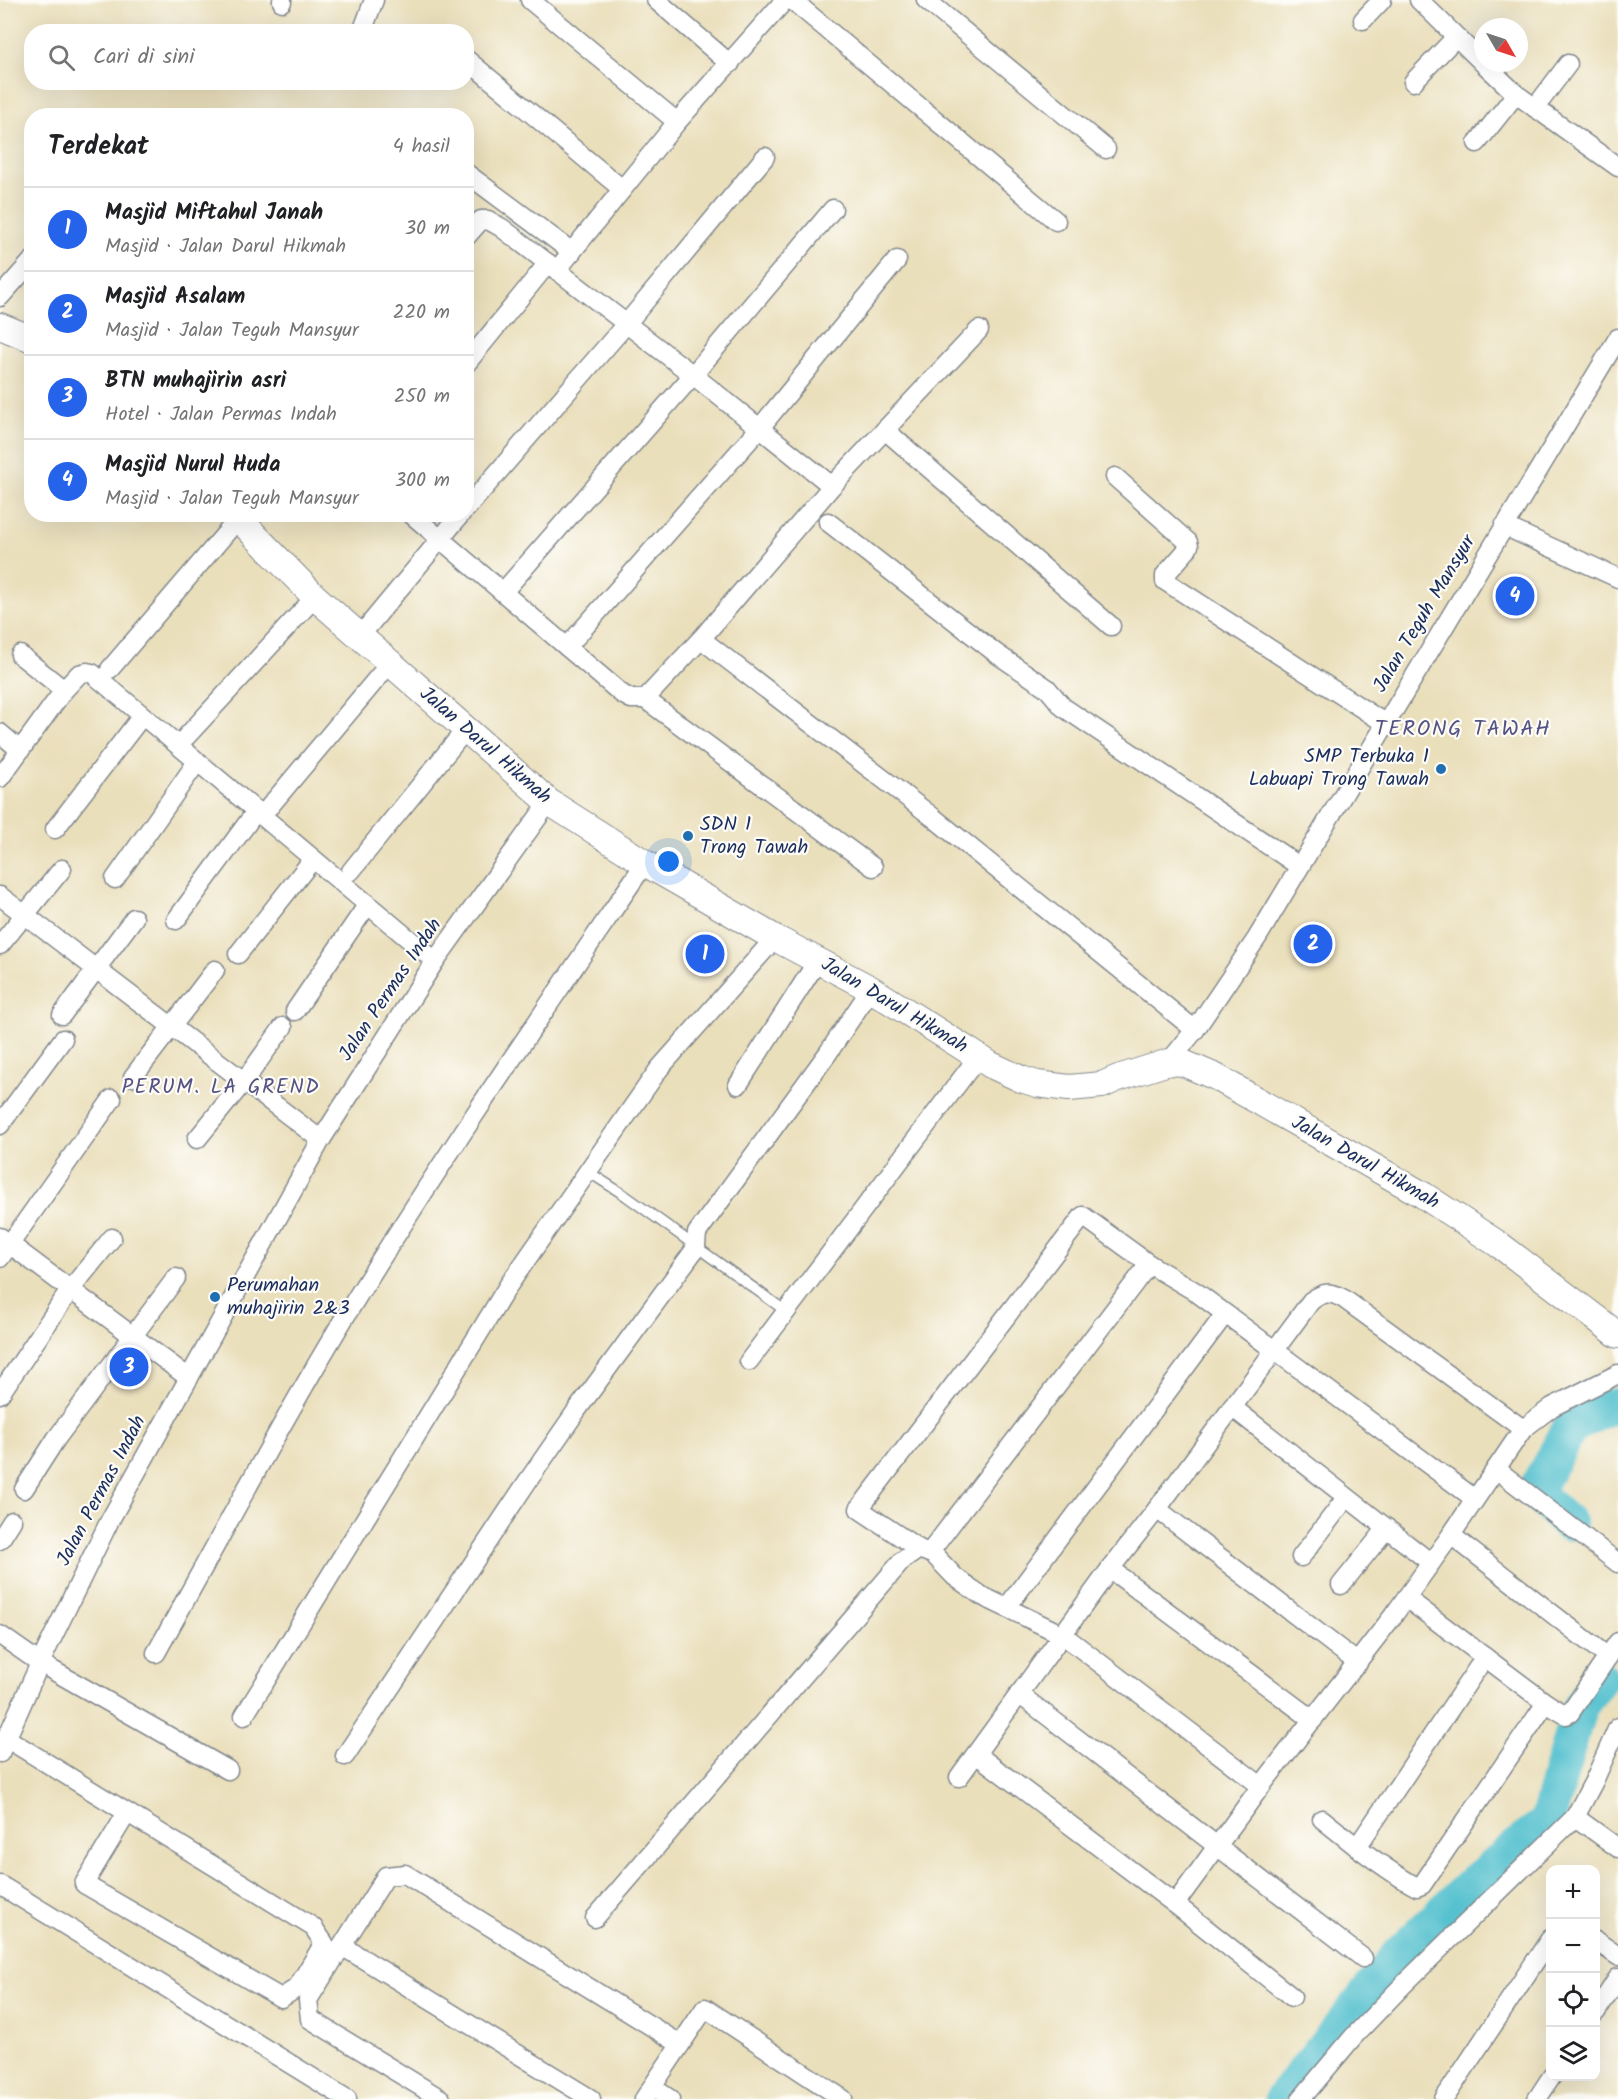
<!DOCTYPE html>
<html lang="id">
<meta charset="utf-8">
<style>
body{margin:0;font-family:Kalam,sans-serif;background:#f2f2f2;color:#202124}
.controls{position:absolute;right:18px;bottom:18px;display:grid;overflow:hidden;border-radius:12px;box-shadow:0 6px 24px #0002}
.controls button{width:54px;height:54px;display:grid;place-items:center;padding:0;border:0;border-bottom:2px solid #e0e0e0;background:#fff;color:#202124;font:30px sans-serif}
.compass{position:absolute;left:1474px;top:18px;width:54px;height:54px;border-radius:50%;background:#fff;box-shadow:0 6px 24px #0002;rotate:129deg}
.you{position:absolute;left:669px;top:862px;width:21px;height:21px;margin:-15px;border:4px solid #fff;border-radius:50%;background:#1a73e8;box-shadow:0 0 0 9px #1a73e833}
.badge{display:grid;place-items:center;width:39px;height:39px;border-radius:50%;background:#2563eb;color:#fff;font-size:20px;font-weight:700}
.pin{position:absolute;translate:-50% -50%;border:3px solid #fff;box-shadow:0 2px 6px #0006}
.list{margin:0;padding:0;list-style:none}
h2{display:flex;justify-content:space-between;align-items:center;height:78px;margin:0;padding:0 24px;font-size:26px}
h2 small{font-size:20px;font-weight:400;color:#757577}
.list li{display:grid;grid-template-columns:39px 1fr auto;gap:18px;align-items:center;box-sizing:border-box;height:84px;padding:0 24px;border-top:2px solid #e0e0e0}
.list b{display:block;font-size:22px;white-space:nowrap}
.list p{margin:0;font-size:20px;white-space:nowrap;color:#757577}
.list em{font-size:20px;font-style:normal;color:#757577}
.icon{flex:none;width:33px;height:33px;fill:none;stroke:currentColor;stroke-width:2;stroke-linecap:round;stroke-linejoin:round}
.map{position:relative;flex:none;width:1618px;height:2099px;overflow:hidden}
.search{position:absolute;background:#fff;box-shadow:0 6px 24px #0002;left:24px;top:24px;width:450px;height:66px;display:flex;align-items:center;gap:15px;box-sizing:border-box;padding:0 21px;border-radius:24px;color:#757577;font-size:22px}
.panel{position:absolute;background:#fff;box-shadow:0 6px 24px #0002;left:24px;top:108px;width:450px;height:414px;border-radius:24px}
.map>svg:first-child{display:block}
</style>
<div class="map">
<svg width="1618" height="2099" viewBox="0 0 1618 2099">
<rect width="100%" height="100%" fill="#fdfcf7"/>
<filter id="ink" filterUnits="userSpaceOnUse"><feTurbulence type="fractalNoise" baseFrequency=".0167" numOctaves="2"/><feDisplacementMap in="SourceGraphic" scale="12" xChannelSelector="R" yChannelSelector="G"/><feConvolveMatrix kernelMatrix="1 2 1 2 8 2 1 2 1" color-interpolation-filters="sRGB"/></filter>
<filter id="wash" filterUnits="userSpaceOnUse"><feTurbulence type="fractalNoise" baseFrequency=".008" numOctaves="4" result="noise"/><feDisplacementMap in="SourceGraphic" scale="24" xChannelSelector="R" yChannelSelector="G"/><feGaussianBlur stdDeviation="1.35" result="paint"/><feColorMatrix in="noise" values="0 0 0 0 0 0 0 0 0 0 0 0 0 0 0 0 0 1.4 0 .05"/><feComposite in="paint" operator="in"/></filter>
<g filter="url(#wash)">
<rect width="100%" height="100%" fill="#eadfbb"/>
<g fill="none" stroke-linecap="round" stroke-linejoin="round">
<!-- river -->
<g stroke="#55c1cf" stroke-width="36">
<polyline points="1568,1523 1534,1492 1571,1427 1608,1407 1618,1406"/>
<polyline points="1282,2099 1399,1954 1473,1883 1547,1822 1579,1708 1600,1678"/>
</g>
</g>
</g>
<g filter="url(#ink)">
<g fill="none" stroke-linecap="round" stroke-linejoin="round">
<!-- lane casing -->
<g stroke="#82878c" stroke-width="12">
<polyline id="lane" points="587,1171 626,1196 787,1312"/>
</g>
<!-- street casing -->
<g stroke="#82878c" stroke-width="21">
<g id="street">
<polyline points="530,0 677,122"/>
<polyline points="656,0 730,64"/>
<polyline points="792,0 1056,221"/>
<polyline points="926,0 1106,149"/>
<polyline points="1419,0 1483,63"/>
<polyline points="282,2 282,0"/>
<polyline points="1363,20 1382,0"/>
<polyline points="362,32 374,0"/>
<polyline points="466,59 622,189"/>
<polyline points="1483,63 1516,94 1618,167"/>
<polyline points="1413,82 1456,37"/>
<polyline points="1535,108 1568,64"/>
<polyline points="1477,143 1516,94"/>
<polyline points="466,173 572,252"/>
<polyline points="466,237 481,220 488,220 502,228 693,375 832,486"/>
<polyline points="557,270 677,122 785,0"/>
<polyline points="0,297 32,261"/>
<polyline points="466,364 548,263"/>
<polyline points="885,430 1111,626"/>
<polyline points="1115,477 1188,542 1189,546 1187,550 1165,575 1165,581 1386,724"/>
<polyline points="466,509 627,323 765,157"/>
<polyline points="411,514 622,694 631,699 645,699 701,639 832,486 979,330"/>
<polyline points="828,522 997,654 1047,688 1063,707 1299,866"/>
<polyline points="1504,526 1618,578"/>
<polyline points="503,592 693,375 833,209"/>
<polyline points="360,636 461,514"/>
<polyline points="701,639 934,818 1195,1030"/>
<polyline points="567,647 759,429 897,260"/>
<polyline points="20,655 64,690"/>
<polyline points="110,669 238,519"/>
<polyline points="645,699 873,867"/>
<polyline points="0,733 20,750"/>
<polyline points="186,737 315,597"/>
<polyline points="0,778 64,690 79,674 87,672 92,673 435,961"/>
<polyline points="270,806 390,663"/>
<polyline points="55,829 142,716"/>
<polyline points="351,871 466,729"/>
<polyline points="115,879 197,762"/>
<polyline points="0,896 321,1140"/>
<polyline points="176,920 257,810"/>
<polyline points="0,945 62,869"/>
<polyline points="238,954 313,859"/>
<polyline points="295,1011 368,904"/>
<polyline points="62,1015 134,918"/>
<polyline points="1169,1062 1195,1030 1257,938 1618,338"/>
<polyline points="133,1077 215,970"/>
<polyline points="738,1085 818,960"/>
<polyline points="0,1125 63,1039"/>
<polyline points="197,1139 245,1080 283,1027"/>
<polyline points="0,1237 189,1378"/>
<polyline points="0,1258 112,1099"/>
<polyline points="1149,1264 1196,1292 1475,1499"/>
<polyline points="749,1361 978,1057"/>
<polyline points="0,1394 70,1290 112,1238"/>
<polyline points="1232,1407 1431,1563"/>
<polyline points="1496,1469 1618,1563"/>
<polyline points="24,1489 56,1439 176,1278"/>
<polyline points="1157,1509 1358,1663"/>
<polyline points="1451,1535 1608,1657"/>
<polyline points="0,1540 12,1521"/>
<polyline points="919,1549 859,1509 1083,1216 1149,1264 930,1552"/>
<polyline points="1301,1557 1346,1498"/>
<polyline points="1110,1569 1313,1720"/>
<polyline points="1341,1585 1387,1528"/>
<polyline points="1406,1598 1546,1703 1566,1715 1570,1713 1618,1642"/>
<polyline points="1007,1607 1225,1314"/>
<polyline points="0,1635 40,1663 228,1770"/>
<path d="M156 1653C221 1537 282 1420 351 1307 444 1156 545 1010 645 863"/>
<path d="M1485 1657 1357 1847C1376 1861 1396 1876 1417 1887L1422 1885 1546 1703"/>
<polyline points="1019,1694 1363,1958"/>
<polyline points="244,1716 508,1286 659,1069 775,938"/>
<polyline points="6,1738 313,1927 324,1943 297,1988 281,1998 84,1884 127,1813"/>
<polyline points="0,1753 40,1663 110,1520 321,1140 435,961 549,802"/>
<polyline points="976,1754 1175,1904 1261,1786 1393,1616 1451,1535 1523,1429 1552,1407 1618,1374"/>
<polyline points="345,1756 525,1485 577,1410 693,1252 696,1246 697,1233 828,1053 871,989"/>
<path d="M959 1777 1110 1569 1157 1509 1311 1301C1323 1292 1330 1291 1344 1299L1523 1429"/>
<polyline points="1575,1817 1594,1781 1618,1727"/>
<polyline points="1322,1819 1357,1847"/>
<polyline points="0,1885 347,2099"/>
<polyline points="1175,1904 1292,1997"/>
<polyline points="595,1918 902,1561 919,1549 934,1555 955,1577 982,1596 1063,1635 1261,1786"/>
<polyline points="1596,1941 1618,1956"/>
<polyline points="342,1946 591,2099"/>
<polyline points="1596,2012 1618,1978"/>
<polyline points="652,2087 670,2099"/>
<polyline points="441,2099 310,2019 308,2000 386,1876 405,1874 680,2044"/>
<polyline points="644,2099 705,2008 843,2099"/>
<polyline points="1301,2099 1353,2037 1404,1984 1575,1817 1618,1848"/>
<polyline points="1444,2099 1550,1939"/>
<polyline points="1537,2099 1552,2076"/>
</g>
</g>
<!-- secondary casing -->
<g stroke="#82878c" stroke-width="28">
<g id="secondary">
<polyline points="0,326 32,339"/>
<polyline points="234,514 315,597 549,802 645,863 775,938 871,989 991,1065 1021,1079 1037,1084 1069,1088 1102,1085 1118,1078 1169,1062 1183,1063 1216,1077 1423,1195 1501,1246 1618,1335"/>
</g>
</g>
<!-- lane -->
<use href="#lane" stroke="#fff" stroke-width="9"/>
<!-- street -->
<use href="#street" stroke="#fff" stroke-width="18"/>
<!-- secondary -->
<use href="#secondary" stroke="#fff" stroke-width="26"/>
</g>
</g>
<!-- markers -->
<g fill="#1f6fb2" stroke="#fdfcf7" stroke-width="2">
<circle cx="1441" cy="769" r="6"/>
<circle cx="688" cy="836" r="6"/>
<circle cx="215" cy="1297" r="6"/>
</g>
<g text-anchor="middle" dominant-baseline="central" stroke-width="4.5" stroke-linejoin="round" paint-order="stroke">
<!-- street labels -->
<g font-size="20" fill="#1b2f5e" stroke="#fdfcf7">
<text transform="translate(1425 614) rotate(-59)">Jalan Teguh Mansyur</text>
<text transform="translate(485 746) rotate(41)">Jalan Darul Hikmah</text>
<text transform="translate(391 990) rotate(-56)">Jalan Permas Indah</text>
<text transform="translate(894 1006) rotate(31)">Jalan Darul Hikmah</text>
<text transform="translate(1365 1163) rotate(30)">Jalan Darul Hikmah</text>
<text transform="translate(102 1491) rotate(-62)">Jalan Permas Indah</text>
</g>
<!-- poi labels -->
<g font-size="20" fill="#1b2f5e" stroke="#fdfcf7" text-anchor="start">
<text x="1429" y="757" text-anchor="end">SMP Terbuka 1<tspan x="1429" dy="23">Labuapi Trong Tawah</tspan></text>
<text x="700" y="825">SDN 1<tspan x="700" dy="23">Trong Tawah</tspan></text>
<text x="227" y="1286">Perumahan<tspan x="227" dy="23">muhajirin 2&amp;3</tspan></text>
</g>
<!-- neighbourhood labels -->
<g font-size="21" letter-spacing="1.5" fill="#545384" stroke="#fdfcf7">
<text x="221" y="1087">PERUM. LA GREND</text>
</g>
<!-- quarter labels -->
<g font-size="22" letter-spacing="1.5" fill="#545384" stroke="#fdfcf7">
<text x="1463" y="729">TERONG TAWAH</text>
</g>
</g>
</svg>
<div class="controls">
<button>+</button>
<button>−</button>
<button><svg class="icon" aria-label="locate" viewBox="0 0 24 24"><circle cx="12" cy="12" r="6"/><path d="M12 2v4M12 18v4M2 12h4M18 12h4"/></svg></button>
<button><svg class="icon" aria-label="layers" viewBox="0 0 24 24"><path d="M12 4l9 5-9 5-9-5zM3 14l9 5 9-5"/></svg></button>
</div>
<svg class="compass" viewBox="-18 -18 36 36"><path d="M0-13l5 13h-10z" fill="#e53935"/><path d="M0 13l5-13h-10z" fill="#757577"/></svg>
<div class="you"></div>
<div class="pin badge" style="left:705px;top:954px">1</div>
<div class="pin badge" style="left:1313px;top:944px">2</div>
<div class="pin badge" style="left:129px;top:1367px">3</div>
<div class="pin badge" style="left:1515px;top:596px">4</div>
<div class="search"><svg class="icon" aria-label="search" viewBox="0 0 24 24"><circle cx="10" cy="10" r="6"/><path d="M15 15l6 6"/></svg>Cari di sini</div>
<section class="panel">
<h2>Terdekat<small>4 hasil</small></h2>
<ul class="list">
<li><span class="badge">1</span><div><b>Masjid Miftahul Janah</b><p>Masjid · Jalan Darul Hikmah</p></div><em>30 m</em></li>
<li><span class="badge">2</span><div><b>Masjid Asalam</b><p>Masjid · Jalan Teguh Mansyur</p></div><em>220 m</em></li>
<li><span class="badge">3</span><div><b>BTN muhajirin asri</b><p>Hotel · Jalan Permas Indah</p></div><em>250 m</em></li>
<li><span class="badge">4</span><div><b>Masjid Nurul Huda</b><p>Masjid · Jalan Teguh Mansyur</p></div><em>300 m</em></li>
</ul>
</section>
</div>
